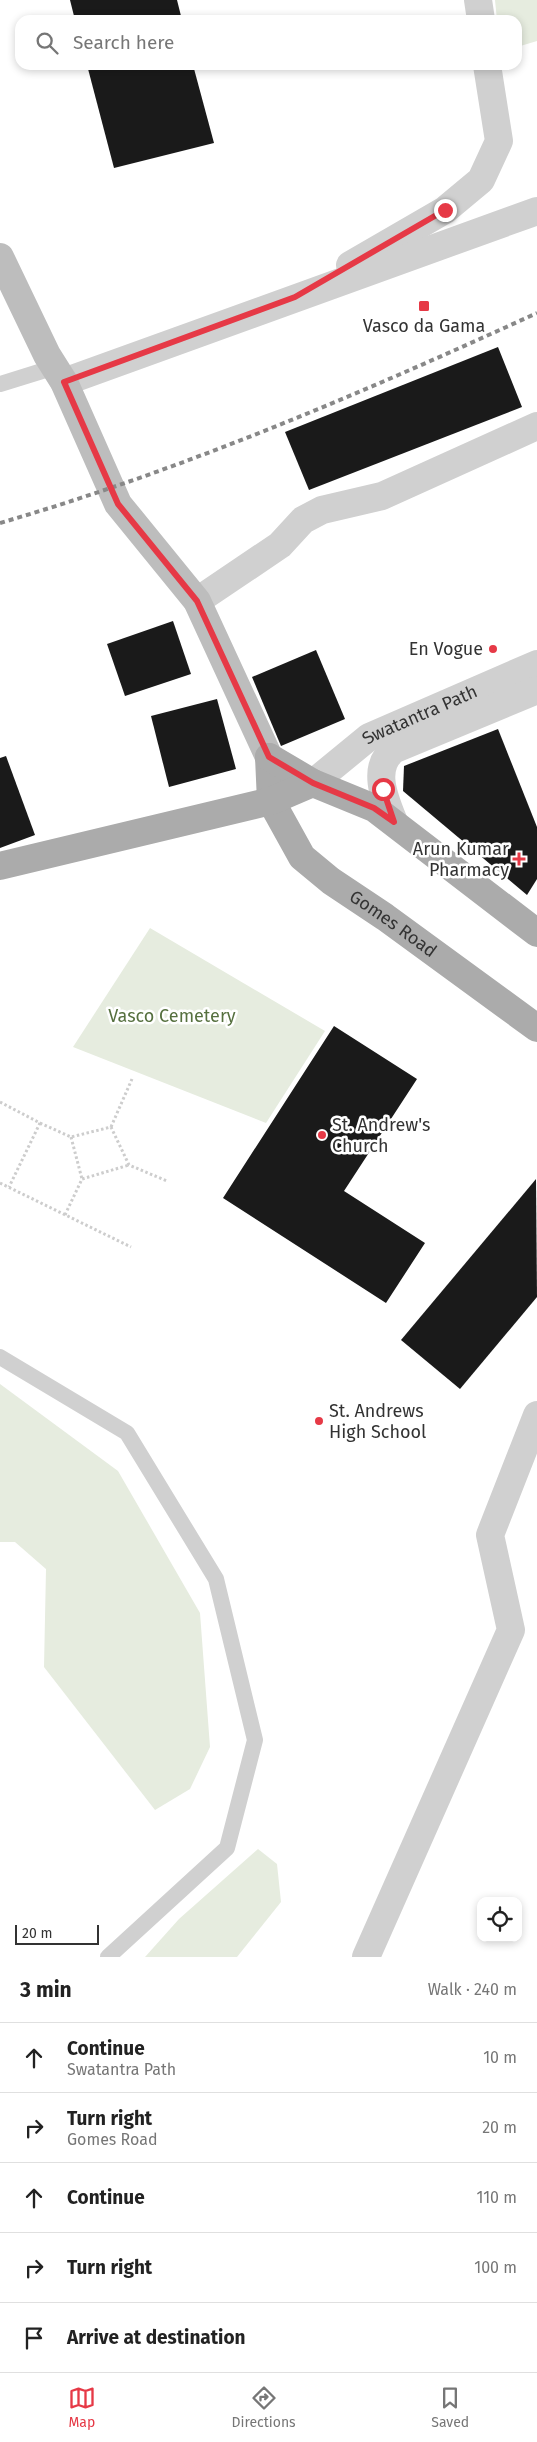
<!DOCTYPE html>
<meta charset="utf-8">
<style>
body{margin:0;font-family:"Fira Sans",sans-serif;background:#f6f6f6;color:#222}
.controls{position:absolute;right:15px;bottom:15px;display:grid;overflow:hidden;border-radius:10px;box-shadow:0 2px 8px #0003}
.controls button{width:45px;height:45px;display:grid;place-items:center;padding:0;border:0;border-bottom:1px solid #e0e0e0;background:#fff;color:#222;font:25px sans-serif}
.scale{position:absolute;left:15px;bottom:12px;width:84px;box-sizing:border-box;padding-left:5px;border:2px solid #333;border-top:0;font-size:14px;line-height:18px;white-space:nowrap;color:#333;-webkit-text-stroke:4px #fff;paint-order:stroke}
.stop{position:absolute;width:15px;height:15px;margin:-11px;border:4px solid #e63946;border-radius:50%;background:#fff}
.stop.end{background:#e63946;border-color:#fff;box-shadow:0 1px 5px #0008}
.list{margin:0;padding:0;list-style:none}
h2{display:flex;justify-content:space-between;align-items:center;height:65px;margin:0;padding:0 20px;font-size:21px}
h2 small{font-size:16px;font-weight:400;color:#767676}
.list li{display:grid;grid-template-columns:32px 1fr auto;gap:15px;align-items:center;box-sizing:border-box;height:70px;padding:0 20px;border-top:1px solid #e0e0e0}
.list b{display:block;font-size:19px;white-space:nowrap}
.list p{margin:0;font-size:16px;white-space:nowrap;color:#767676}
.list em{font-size:16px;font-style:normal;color:#767676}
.icon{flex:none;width:28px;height:28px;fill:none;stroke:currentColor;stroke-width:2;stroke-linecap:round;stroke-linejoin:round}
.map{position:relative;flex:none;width:537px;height:1957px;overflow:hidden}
.search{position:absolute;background:#fff;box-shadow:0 2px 8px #0003;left:15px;right:15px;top:15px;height:55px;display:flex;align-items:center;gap:12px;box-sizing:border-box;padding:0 18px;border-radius:15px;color:#767676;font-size:19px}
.sheet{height:415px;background:#fff}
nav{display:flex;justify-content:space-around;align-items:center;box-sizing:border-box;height:70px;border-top:1px solid #e0e0e0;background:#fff;font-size:14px;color:#767676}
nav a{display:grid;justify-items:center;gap:2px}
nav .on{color:#e63946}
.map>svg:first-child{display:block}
</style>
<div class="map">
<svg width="537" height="1957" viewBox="0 0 537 1957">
<rect width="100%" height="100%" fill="#fff"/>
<!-- green -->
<g fill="#e6ecdf">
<polygon points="495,0 537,0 537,41 517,47 517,20 497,20"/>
<polygon points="150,928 325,1031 266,1123 73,1047"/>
<polygon points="0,1384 118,1471 200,1613 210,1747 190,1789 155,1810 44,1667 46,1569 15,1542 0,1542"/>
<polygon points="258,1849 277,1864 281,1902 237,1957 145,1957 179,1919"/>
</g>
<!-- building -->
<g fill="#1a1a1a">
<polygon points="70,0 177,0 182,20 75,20"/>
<polygon points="87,65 193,65 214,143 114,168"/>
<polygon points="498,347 522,407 309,490 285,432"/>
<polygon points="173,621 191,674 125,696 107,644"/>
<polygon points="316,650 345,719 281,746 252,677"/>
<polygon points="217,699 236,769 169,787 151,716"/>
<polygon points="498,729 537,827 537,879 527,895 403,791 404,766"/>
<polygon points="6,756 35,835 0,848 0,758"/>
<polygon points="334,1026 417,1079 344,1191 425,1243 386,1303 223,1198"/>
<polygon points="536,1179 537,1297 460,1389 401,1340"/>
</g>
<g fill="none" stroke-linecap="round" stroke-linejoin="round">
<!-- path -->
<g stroke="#cdcdcd" stroke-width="3" stroke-dasharray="2.5 2.5" stroke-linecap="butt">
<polyline points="0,1102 40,1123 9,1187"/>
<polyline points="40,1123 71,1137 111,1127 129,1165 167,1181"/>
<polyline points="111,1127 132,1079"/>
<polyline points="71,1137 82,1179"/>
<polyline points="0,1183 131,1247"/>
<polyline points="65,1215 82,1179 129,1165"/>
</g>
<!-- service -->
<g stroke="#d0d0d0" stroke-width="16">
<polyline points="0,384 55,367"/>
<polyline points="0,1357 127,1433 216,1579 255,1740 227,1848 108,1957"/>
</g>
<!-- minor -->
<g stroke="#d0d0d0" stroke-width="28">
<polyline points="478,0 481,20"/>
<polyline points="350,265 445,210 481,180 499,141 487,65"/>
<polyline points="64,382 537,211"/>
<polyline points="197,601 280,545 303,520 322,510 382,496 537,426"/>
<polyline points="366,1957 511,1630 490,1535 537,1415"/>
</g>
<!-- tertiary -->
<g stroke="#d0d0d0" stroke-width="28">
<path id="s1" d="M313 783 369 737 537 664"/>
<path d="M394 822C385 800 370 766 395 749L537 690"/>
</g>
<!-- secondary -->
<polyline stroke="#bdbdbd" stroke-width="28" points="0,257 47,355 64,382 118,504 197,601 269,757"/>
<!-- primary -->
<g stroke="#ababab" stroke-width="28">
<path id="s2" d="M269 757 271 801 302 857 331 881 385 917 537 1028"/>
<polyline points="269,757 313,783 374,808 537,933"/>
<polyline points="0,866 271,801 313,783"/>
</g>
<!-- rail -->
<path stroke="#888" stroke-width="4" stroke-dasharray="5 4" stroke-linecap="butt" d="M0 523C185 469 362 393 537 313"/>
</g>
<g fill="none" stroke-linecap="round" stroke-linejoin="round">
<!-- route -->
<polyline stroke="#e63946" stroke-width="6" points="383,789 394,822 374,808 313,783 269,757 197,601 118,504 64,382 295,297 445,210"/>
</g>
<!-- markers -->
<g fill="#e63946" stroke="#fff" stroke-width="2">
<rect x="418" y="300" width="12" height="12" rx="2.5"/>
<circle cx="493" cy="649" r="5"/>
<path d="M516.5 851.5h5v5h5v5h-5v5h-5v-5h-5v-5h5z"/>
<circle cx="322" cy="1135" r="5"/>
<circle cx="319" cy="1421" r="5"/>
</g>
<g text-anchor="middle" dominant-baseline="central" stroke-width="5" stroke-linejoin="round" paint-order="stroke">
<!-- poi labels -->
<g font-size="18" fill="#333" stroke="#fff" text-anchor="end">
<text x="424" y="326" text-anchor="middle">Vasco da Gama</text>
<text x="483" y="649">En Vogue</text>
<text x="509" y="849">Arun Kumar<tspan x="509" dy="21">Pharmacy</tspan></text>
<text x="332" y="1125" text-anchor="start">St. Andrew's<tspan x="332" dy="21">Church</tspan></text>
<text x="329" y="1411" text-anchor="start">St. Andrews<tspan x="329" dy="21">High School</tspan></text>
</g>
<!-- street labels -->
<g font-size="18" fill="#333" stroke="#fff">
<text stroke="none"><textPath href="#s1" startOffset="128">Swatantra Path</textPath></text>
<text stroke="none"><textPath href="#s2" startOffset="221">Gomes Road</textPath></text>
</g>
<!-- park labels -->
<g font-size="18" fill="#56703f" stroke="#fff">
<text x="172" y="1016">Vasco Cemetery</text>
</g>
</g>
</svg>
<div class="controls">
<button><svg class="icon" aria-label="locate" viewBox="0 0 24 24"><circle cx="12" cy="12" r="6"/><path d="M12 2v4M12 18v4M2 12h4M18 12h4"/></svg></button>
</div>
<div class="scale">20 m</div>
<div class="stop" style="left:383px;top:789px"></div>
<div class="stop end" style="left:445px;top:210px"></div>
<div class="search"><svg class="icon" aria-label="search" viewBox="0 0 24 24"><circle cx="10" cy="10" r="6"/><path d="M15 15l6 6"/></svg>Search here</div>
</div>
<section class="sheet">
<h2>3 min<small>Walk · 240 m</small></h2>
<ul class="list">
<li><svg class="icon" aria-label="ahead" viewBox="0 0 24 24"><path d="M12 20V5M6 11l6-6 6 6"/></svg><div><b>Continue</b><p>Swatantra Path</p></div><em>10 m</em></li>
<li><svg class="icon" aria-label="right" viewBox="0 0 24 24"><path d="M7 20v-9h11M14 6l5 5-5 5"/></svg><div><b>Turn right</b><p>Gomes Road</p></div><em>20 m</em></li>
<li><svg class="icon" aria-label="ahead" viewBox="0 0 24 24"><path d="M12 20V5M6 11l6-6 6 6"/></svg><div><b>Continue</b></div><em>110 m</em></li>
<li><svg class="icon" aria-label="right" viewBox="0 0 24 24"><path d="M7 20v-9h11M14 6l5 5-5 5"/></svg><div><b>Turn right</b></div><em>100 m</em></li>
<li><svg class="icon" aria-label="arrive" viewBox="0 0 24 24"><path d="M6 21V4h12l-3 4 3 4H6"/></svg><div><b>Arrive at destination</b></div></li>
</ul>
</section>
<nav>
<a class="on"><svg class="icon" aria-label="map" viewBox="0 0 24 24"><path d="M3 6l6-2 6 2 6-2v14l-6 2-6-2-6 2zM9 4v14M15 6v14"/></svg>Map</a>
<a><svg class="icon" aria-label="directions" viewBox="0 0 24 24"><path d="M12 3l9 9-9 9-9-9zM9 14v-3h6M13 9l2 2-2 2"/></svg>Directions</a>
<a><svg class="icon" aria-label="saved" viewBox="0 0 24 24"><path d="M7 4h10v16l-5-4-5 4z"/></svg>Saved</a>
</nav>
